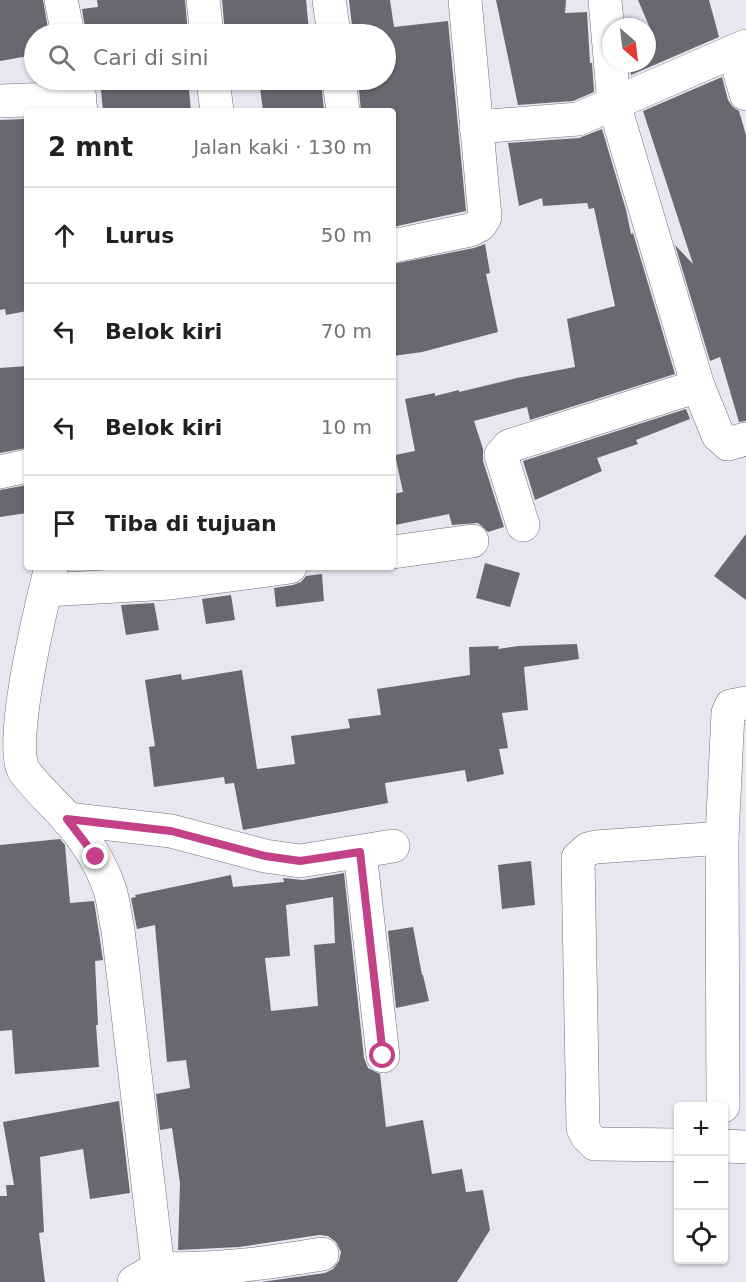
<!DOCTYPE html>
<html lang="id">
<meta charset="utf-8">
<style>
body{margin:0;font-family:"DejaVu Sans",sans-serif;background:#f2f2f2;color:#202124}
.controls{position:absolute;right:18px;bottom:18px;display:grid;overflow:hidden;border-radius:6px;box-shadow:0 2px 4px #0004}
.controls button{width:54px;height:54px;display:grid;place-items:center;padding:0;border:0;border-bottom:2px solid #e0e0e0;background:#fff;color:#202124;font:30px sans-serif}
.compass{position:absolute;left:602px;top:18px;width:54px;height:54px;border-radius:50%;background:#fff;box-shadow:0 2px 4px #0004;rotate:152deg}
.stop{position:absolute;width:18px;height:18px;margin:-14px;border:4px solid #c34187;border-radius:50%;background:#fff}
.stop.end{background:#c34187;border-color:#fff;box-shadow:0 2px 6px #0008}
.list{margin:0;padding:0;list-style:none}
h2{display:flex;justify-content:space-between;align-items:center;height:78px;margin:0;padding:0 24px;font-size:26px}
h2 small{font-size:20px;font-weight:400;color:#757577}
.list li{display:grid;grid-template-columns:39px 1fr auto;gap:18px;align-items:center;box-sizing:border-box;height:96px;padding:0 24px;border-top:2px solid #e0e0e0}
.list b{display:block;font-size:22px;white-space:nowrap}
.list em{font-size:20px;font-style:normal;color:#757577}
.icon{flex:none;width:33px;height:33px;fill:none;stroke:currentColor;stroke-width:2;stroke-linecap:round;stroke-linejoin:round}
.map{position:relative;flex:none;width:746px;height:1282px;overflow:hidden}
.search{position:absolute;background:#fff;box-shadow:0 2px 4px #0004;left:24px;top:24px;width:372px;height:66px;display:flex;align-items:center;gap:15px;box-sizing:border-box;padding:0 21px;border-radius:33px;color:#757577;font-size:22px}
.panel{position:absolute;background:#fff;box-shadow:0 2px 4px #0004;left:24px;top:108px;width:372px;height:462px;border-radius:6px}
.map>svg:first-child{display:block}
</style>
<div class="map">
<svg width="746" height="1282" viewBox="0 0 746 1282">
<rect width="100%" height="100%" fill="#e6e7f1"/>
<!-- building -->
<g fill="#696871" fill-rule="evenodd">
<polygon points="0,0 43,0 49,34 34,34 34,55 0,61"/>
<polygon points="97,0 185,0 188,34 158,34 158,30 119,34 86,34 82,9 98,7"/>
<polygon points="222,0 306,0 309,32 286,34 225,34"/>
<polygon points="349,0 390,0 394,27 448,21 466,211 393,227 393,111 361,111 358,80 386,80 386,34 353,34"/>
<polygon points="496,0 566,0 565,13 587,12 590,63 592,63 594,92 573,101 518,105"/>
<polygon points="638,0 709,0 719,37 631,75 629,63 647,63 647,44 655,40"/>
<polygon points="722,77 728,100 733,107 739,111 746,135 746,421 739,422 720,357 710,361 675,245 693,264 643,111"/>
<polygon points="100,80 188,80 191,111 103,111"/>
<polygon points="259,80 321,80 324,111 263,111"/>
<polygon points="24,119 27,139 27,311 6,315 5,309 0,310 0,120"/>
<polygon points="602,129 626,210 631,234 633,233 675,374 530,420 527,407 474,421 483,449 483,461 504,527 488,532 478,523 452,525 449,514 395,525 393,494 403,492 395,455 415,451 405,399 435,393 435,396 459,390 459,392 517,378 575,367 567,319 615,306 594,208 589,209 587,203 543,206 542,198 519,206 508,143 579,138"/>
<polygon points="485,244 490,273 486,274 498,332 422,352 393,356 393,264 474,248"/>
<polygon points="27,366 27,448 0,453 0,368"/>
<polygon points="686,409 690,419 636,440 638,444 597,458 602,471 535,500 523,461"/>
<polygon points="27,485 27,513 0,517 0,490"/>
<polygon points="746,534 746,600 714,576"/>
<polygon points="485,563 520,573 510,607 476,598"/>
<polygon points="322,574 324,601 276,607 274,588 293,585 301,582 306,576"/>
<polygon points="231,595 235,620 206,624 202,599"/>
<polygon points="154,603 159,630 126,635 121,605"/>
<polygon points="577,644 579,659 524,667 528,710 502,713 508,748 499,749 504,774 467,782 465,770 385,783 388,803 243,830 234,783 225,784 224,777 154,787 149,747 155,746 145,680 181,674 182,680 242,670 257,769 295,764 291,736 350,728 348,719 381,715 377,689 470,675 469,647 499,646 498,649 518,646"/>
<polygon points="60,839 65,845 70,903 94,901 99,933 103,960 95,961 98,1025 96,1025 99,1067 15,1074 12,1030 0,1031 0,845"/>
<polygon points="531,861 535,905 502,909 498,865"/>
<path d="M344 873 364 1058 368 1068 380 1074 386 1127 423 1120 432 1174 462 1169 466 1192 483 1190 490 1230 457 1282H261L325 1273 333 1269 339 1261 341 1252 336 1242 328 1236 319 1235 239 1247 178 1250 180 1183 172 1128 160 1130 156 1094 190 1088 186 1060 167 1062 155 925 137 929 131 898 136 897 135 895 231 875 233 887 284 882 283 878 303 880ZM333 897 335 943 314 945 318 1006 271 1011 265 958 290 956 286 905Z"/>
<polygon points="413,927 422,975 423,975 429,1001 396,1008 388,931"/>
<polygon points="119,1101 130,1193 90,1199 83,1149 40,1157 44,1232 39,1233 45,1282 0,1282 0,1196 7,1196 6,1185 14,1185 3,1122"/>
</g>
<g fill="none" stroke-linecap="round" stroke-linejoin="round">
<!-- minor casing -->
<g stroke="#70717a" stroke-width="34">
<g id="minor">
<polyline points="203,0 207,34"/>
<polyline points="329,0 334,34"/>
<polyline points="605,0 614,104 698,386 718,435 728,444 746,439"/>
<polyline points="734,51 746,94"/>
<polyline points="213,80 217,111"/>
<polyline points="339,80 343,111"/>
<polyline points="0,101 80,98"/>
<polyline points="476,127 578,119 746,46"/>
<polyline points="393,246 470,230 480,225 485,217 465,0"/>
<polyline points="0,472 27,466"/>
<polyline points="523,525 501,455 509,446 698,386"/>
<polyline points="393,552 472,541"/>
<polyline points="46,590 170,583 290,567"/>
<polyline points="67,819 171,831 265,856 300,861 393,846"/>
<polyline points="722,838 723,1106"/>
<polyline points="360,852 383,1056"/>
<polyline points="678,1145 595,1144 587,1136 583,1128 578,858 588,849 596,847 722,838 728,713 731,706 746,703"/>
<polyline points="724,1146 746,1147"/>
<path d="M158 1268C213 1271 268 1263 322 1254"/>
</g>
</g>
<!-- tertiary casing -->
<g stroke="#70717a" stroke-width="34">
<g id="tertiary">
<polyline points="61,0 68,34"/>
<polyline points="76,80 81,111"/>
<path d="M51 567C42 603 9 739 23 769 28 779 56 806 65 816 84 837 101 863 110 890 114 903 115 917 118 930L158 1268 134 1282"/>
</g>
</g>
<!-- minor -->
<use href="#minor" stroke="#fff" stroke-width="33"/>
<!-- tertiary -->
<use href="#tertiary" stroke="#fff" stroke-width="33"/>
</g>
<g fill="none" stroke-linecap="round" stroke-linejoin="round">
<!-- route -->
<polyline stroke="#c34187" stroke-width="8" points="96,857 67,819 171,831 265,856 300,861 360,852 383,1056"/>
</g>
</svg>
<div class="controls">
<button>+</button>
<button>−</button>
<button><svg class="icon" aria-label="locate" viewBox="0 0 24 24"><circle cx="12" cy="12" r="6"/><path d="M12 2v4M12 18v4M2 12h4M18 12h4"/></svg></button>
</div>
<svg class="compass" viewBox="-18 -18 36 36"><path d="M0-13l5 13h-10z" fill="#e53935"/><path d="M0 13l5-13h-10z" fill="#757577"/></svg>
<div class="stop" style="left:383px;top:1056px"></div>
<div class="stop end" style="left:96px;top:857px"></div>
<div class="search"><svg class="icon" aria-label="search" viewBox="0 0 24 24"><circle cx="10" cy="10" r="6"/><path d="M15 15l6 6"/></svg>Cari di sini</div>
<section class="panel">
<h2>2 mnt<small>Jalan kaki · 130 m</small></h2>
<ul class="list">
<li><svg class="icon" aria-label="ahead" viewBox="0 0 24 24"><path d="M12 20V5M6 11l6-6 6 6"/></svg><div><b>Lurus</b></div><em>50 m</em></li>
<li><svg class="icon" aria-label="left" viewBox="0 0 24 24"><path d="M17 20v-9H6M10 6l-5 5 5 5"/></svg><div><b>Belok kiri</b></div><em>70 m</em></li>
<li><svg class="icon" aria-label="left" viewBox="0 0 24 24"><path d="M17 20v-9H6M10 6l-5 5 5 5"/></svg><div><b>Belok kiri</b></div><em>10 m</em></li>
<li><svg class="icon" aria-label="arrive" viewBox="0 0 24 24"><path d="M6 21V4h12l-3 4 3 4H6"/></svg><div><b>Tiba di tujuan</b></div></li>
</ul>
</section>
</div>
